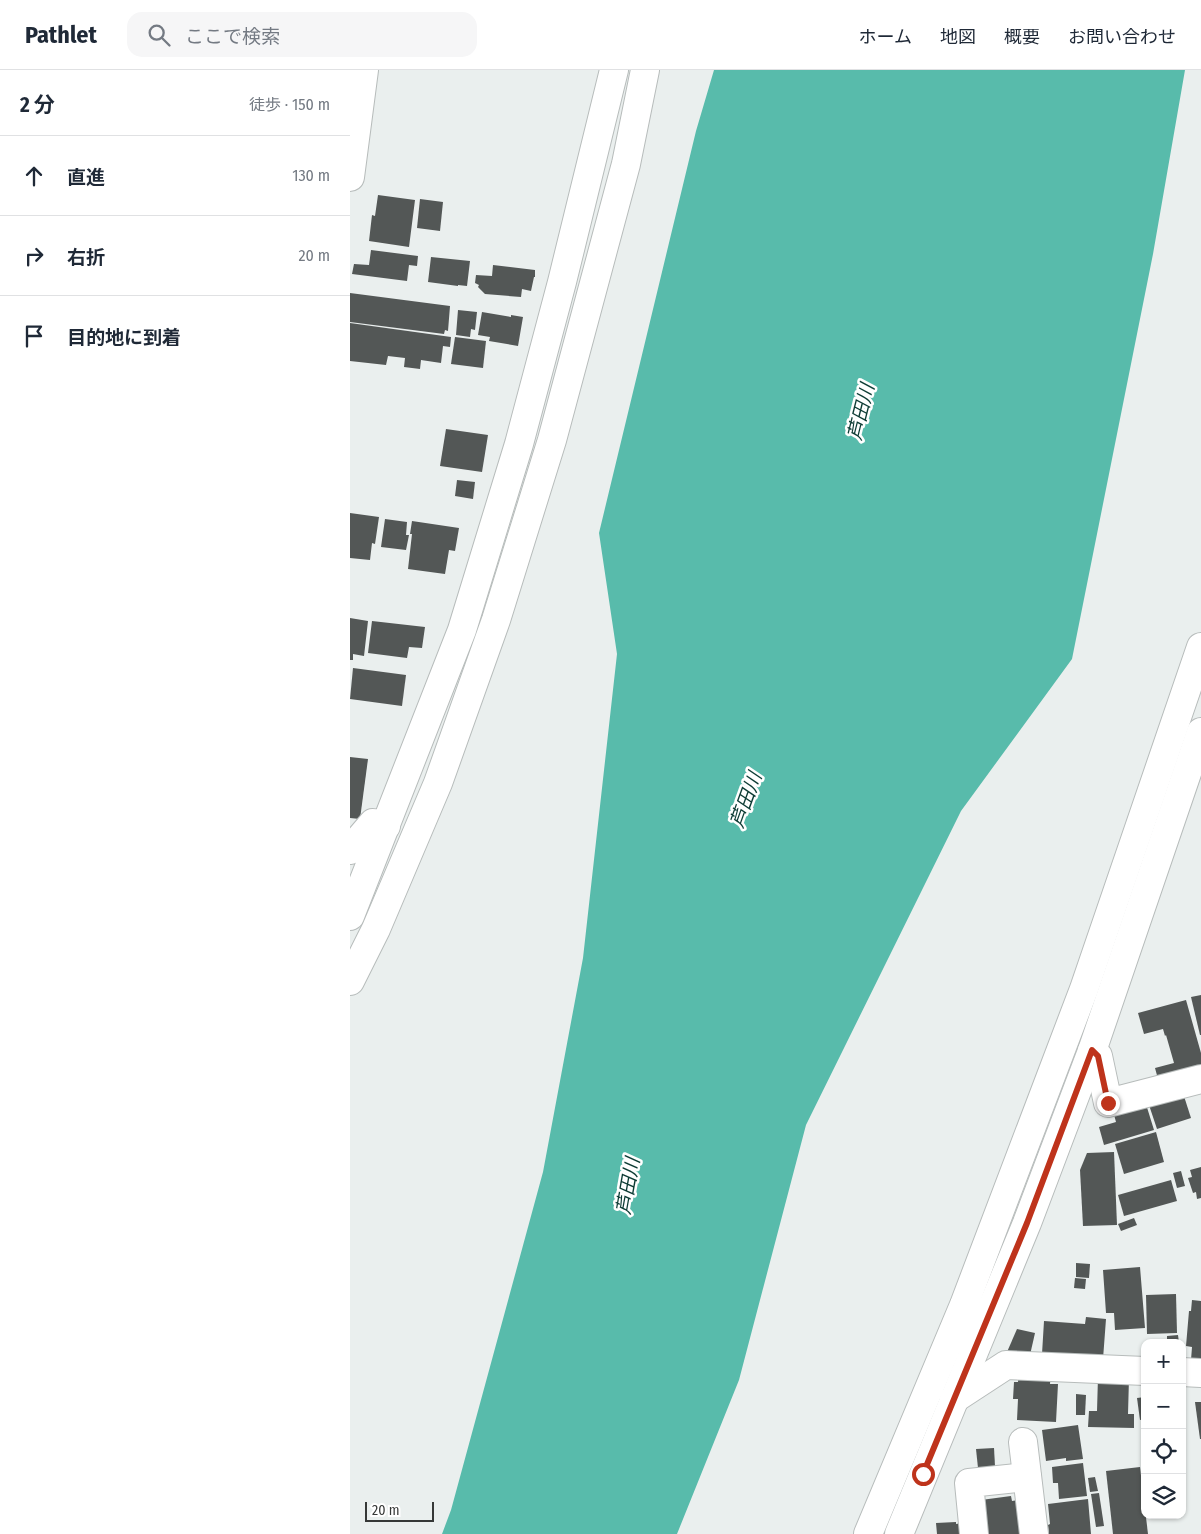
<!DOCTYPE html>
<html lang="ja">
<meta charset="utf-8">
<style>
body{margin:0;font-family:"Fira Sans Condensed","Noto Sans JP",sans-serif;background:#f6f6f7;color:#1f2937}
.controls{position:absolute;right:15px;bottom:15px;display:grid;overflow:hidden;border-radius:10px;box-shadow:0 1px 4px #0004}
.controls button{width:45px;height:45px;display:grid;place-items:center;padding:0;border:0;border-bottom:1px solid #e0e1e3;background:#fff;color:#1f2937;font:25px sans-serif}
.scale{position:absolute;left:15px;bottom:12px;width:69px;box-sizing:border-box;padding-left:5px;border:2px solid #363837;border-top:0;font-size:14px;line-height:18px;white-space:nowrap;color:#363837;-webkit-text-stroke:4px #fff;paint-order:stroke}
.stop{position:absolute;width:15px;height:15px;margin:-11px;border:4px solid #be331b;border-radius:50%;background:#fff}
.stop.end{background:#be331b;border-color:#fff;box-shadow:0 1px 5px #0008}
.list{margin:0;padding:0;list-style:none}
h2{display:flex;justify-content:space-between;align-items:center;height:65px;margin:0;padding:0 20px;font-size:21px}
h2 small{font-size:16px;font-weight:400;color:#747a83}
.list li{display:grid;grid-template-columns:32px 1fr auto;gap:15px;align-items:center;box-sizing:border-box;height:80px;padding:0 20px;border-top:1px solid #e0e1e3}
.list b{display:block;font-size:19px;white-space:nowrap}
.list em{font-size:16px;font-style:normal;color:#747a83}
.icon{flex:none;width:28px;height:28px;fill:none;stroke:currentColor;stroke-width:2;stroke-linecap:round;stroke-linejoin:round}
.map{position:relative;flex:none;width:851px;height:1464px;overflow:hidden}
header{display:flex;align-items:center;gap:30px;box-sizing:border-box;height:70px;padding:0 25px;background:#fff;border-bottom:1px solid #e0e1e3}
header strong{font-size:24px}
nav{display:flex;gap:28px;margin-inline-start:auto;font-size:18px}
.search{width:350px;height:45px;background:#f6f6f7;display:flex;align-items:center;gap:12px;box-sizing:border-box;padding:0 18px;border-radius:15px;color:#747a83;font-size:19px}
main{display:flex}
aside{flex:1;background:#fff}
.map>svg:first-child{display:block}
</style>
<header>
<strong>Pathlet</strong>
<div class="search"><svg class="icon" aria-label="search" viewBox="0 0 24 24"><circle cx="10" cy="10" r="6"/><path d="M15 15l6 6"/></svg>ここで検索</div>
<nav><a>ホーム</a><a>地図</a><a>概要</a><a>お問い合わせ</a></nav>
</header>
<main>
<aside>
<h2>2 分<small>徒歩 · 150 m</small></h2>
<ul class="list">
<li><svg class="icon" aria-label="ahead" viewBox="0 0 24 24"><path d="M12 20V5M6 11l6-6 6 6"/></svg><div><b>直進</b></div><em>130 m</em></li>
<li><svg class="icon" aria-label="right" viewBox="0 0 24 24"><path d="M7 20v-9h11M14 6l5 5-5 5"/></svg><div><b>右折</b></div><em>20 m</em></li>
<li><svg class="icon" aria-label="arrive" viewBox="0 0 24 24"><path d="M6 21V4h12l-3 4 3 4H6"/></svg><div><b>目的地に到着</b></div></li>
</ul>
</aside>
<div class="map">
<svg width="851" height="1464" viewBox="0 0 851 1464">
<rect width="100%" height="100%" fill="#eaefee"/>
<!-- water -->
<polygon fill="#58bbab" points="364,0 835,0 803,184 722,589 611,741 456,1055 389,1310 327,1464 92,1464 101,1440 193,1102 233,888 267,584 249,463 346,61"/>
<!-- building -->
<g fill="#535756">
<polygon points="28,125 65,130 59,177 19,171 22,145 25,146"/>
<polygon points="70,129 93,132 90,161 67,158"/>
<polygon points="21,180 68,186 67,196 59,195 57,211 2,204 4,194 19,195"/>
<polygon points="81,187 120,191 117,216 108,215 108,216 78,212"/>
<polygon points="143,195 185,200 185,207 184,207 181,221 172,219 171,227 135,224 128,217 129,215 125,213 126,205 142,206"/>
<polygon points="0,223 100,236 98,261 95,260 94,264 0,252"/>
<polygon points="108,240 127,242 125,260 121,259 120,267 106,265"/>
<polygon points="132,242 161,247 161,245 173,247 168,276 139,271 140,267 128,265"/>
<polygon points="0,253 101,267 100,277 93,276 91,293 71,290 70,299 54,297 55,288 38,286 36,295 0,291"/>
<polygon points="105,267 136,271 133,298 101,294"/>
<polygon points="96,359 138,365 132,402 90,396"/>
<polygon points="107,410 125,412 123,429 105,426"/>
<polygon points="0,443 29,447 25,474 22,473 20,490 0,488"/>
<polygon points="35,449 57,452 56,465 59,465 56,480 31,477"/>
<polygon points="62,451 109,458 105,481 99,480 95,504 58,499 62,464 60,464"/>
<polygon points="0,548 18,551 14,586 3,584 3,590 0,590"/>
<polygon points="22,551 75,557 72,578 59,577 57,588 18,583"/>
<polygon points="3,598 56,605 52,636 0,629"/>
<polygon points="0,687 18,689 10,749 0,748"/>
<polygon points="851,925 851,965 850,965 841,927"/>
<polygon points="836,930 851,983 851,997 808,1009 805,998 824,993 816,965 815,966 813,959 794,964 788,943"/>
<polygon points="832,1020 841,1048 807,1059 798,1032"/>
<polygon points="795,1031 804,1060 754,1075 749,1057 766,1052 763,1041"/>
<polygon points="806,1062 814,1092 774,1104 765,1074"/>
<polygon points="764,1082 767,1155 733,1156 730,1100 737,1083"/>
<polygon points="851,1097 851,1128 847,1129 846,1122 843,1123 838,1108 842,1107 840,1100"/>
<polygon points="831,1101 835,1116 827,1118 823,1103"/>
<polygon points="821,1110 827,1131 774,1146 768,1125"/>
<polygon points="784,1148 787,1155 771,1161 768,1154"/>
<polygon points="726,1193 740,1194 739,1208 726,1207"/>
<polygon points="790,1197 795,1258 765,1260 764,1243 756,1243 753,1200"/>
<polygon points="725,1208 736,1209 735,1219 724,1218"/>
<polygon points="826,1224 827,1263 797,1264 796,1225"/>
<polygon points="842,1230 851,1231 851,1290 841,1290 842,1277 836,1276 839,1241 841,1241"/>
<polygon points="736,1247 756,1249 753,1289 692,1284 694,1251 735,1254"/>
<polygon points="667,1259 685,1263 680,1285 657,1282"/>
<polygon points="828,1265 829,1273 817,1273 817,1266"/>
<polygon points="669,1300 701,1302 700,1314 708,1314 706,1352 667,1350 668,1329 663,1329 664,1312 668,1312"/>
<polygon points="748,1307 779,1308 778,1344 784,1344 784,1358 738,1357 739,1341 747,1341"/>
<polygon points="726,1324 736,1325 735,1345 726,1345"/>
<polygon points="795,1327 795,1349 790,1350 787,1328"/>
<polygon points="845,1332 851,1332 851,1369 850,1369"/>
<polygon points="728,1355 733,1389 716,1391 716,1388 696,1391 692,1360"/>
<polygon points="644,1378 645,1396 628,1398 626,1379"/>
<polygon points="733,1393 737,1426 709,1429 708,1413 703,1413 702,1397"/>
<polygon points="790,1397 798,1464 763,1464 756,1401"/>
<polygon points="745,1407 748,1421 740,1422 738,1408"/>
<polygon points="749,1423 754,1456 746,1457 741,1424"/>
<polygon points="661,1426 662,1431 668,1430 672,1464 635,1464 631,1430"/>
<polygon points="738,1429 741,1464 699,1464 698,1455 700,1454 698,1434"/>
<polygon points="606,1452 606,1454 612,1453 613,1464 587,1464 586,1453"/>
</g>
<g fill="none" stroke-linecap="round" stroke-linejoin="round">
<!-- street casing -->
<g stroke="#b7bcbb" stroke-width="30">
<g id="street">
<polyline points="0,107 14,0"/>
<polyline points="0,780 23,753 36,756"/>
<polyline points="0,846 112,560 169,374 212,212 264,0"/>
<polyline points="742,981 748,986 758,1033 851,1009"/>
<polyline points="832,1302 851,1303"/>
<polyline points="604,1329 656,1295 795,1301"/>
<polyline points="673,1372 684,1464"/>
<polyline points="518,1464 614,1235 734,919 851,577"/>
<polyline points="549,1464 677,1153 742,981 851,662"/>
<polyline points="624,1464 619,1413 677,1407"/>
</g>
</g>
<!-- secondary casing -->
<g stroke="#b7bcbb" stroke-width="30">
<polyline id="secondary" points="0,911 26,859 88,713 146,550 202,370 276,94 295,0"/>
</g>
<!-- street -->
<use href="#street" stroke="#fff" stroke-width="28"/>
<!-- secondary -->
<use href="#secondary" stroke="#fff" stroke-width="28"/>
</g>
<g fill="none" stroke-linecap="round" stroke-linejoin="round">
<!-- route -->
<polyline stroke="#be331b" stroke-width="6" points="573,1404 677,1153 742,980 748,986 758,1033"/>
</g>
<g text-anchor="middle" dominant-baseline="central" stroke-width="5" stroke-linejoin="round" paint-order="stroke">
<!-- water labels -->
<g font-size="19" font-style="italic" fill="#0c3b34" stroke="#fff">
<text transform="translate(511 342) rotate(-76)">芦田川</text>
<text transform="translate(396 730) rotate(-70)">芦田川</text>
<text transform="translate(278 1116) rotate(-80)">芦田川</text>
</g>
</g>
</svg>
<div class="controls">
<button>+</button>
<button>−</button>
<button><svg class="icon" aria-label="locate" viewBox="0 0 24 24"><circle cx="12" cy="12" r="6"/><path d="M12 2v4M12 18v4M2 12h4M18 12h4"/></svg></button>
<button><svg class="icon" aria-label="layers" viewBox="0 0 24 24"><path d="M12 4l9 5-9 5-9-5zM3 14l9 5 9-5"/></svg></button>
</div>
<div class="scale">20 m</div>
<div class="stop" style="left:573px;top:1404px"></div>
<div class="stop end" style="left:758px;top:1033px"></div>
</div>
</main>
